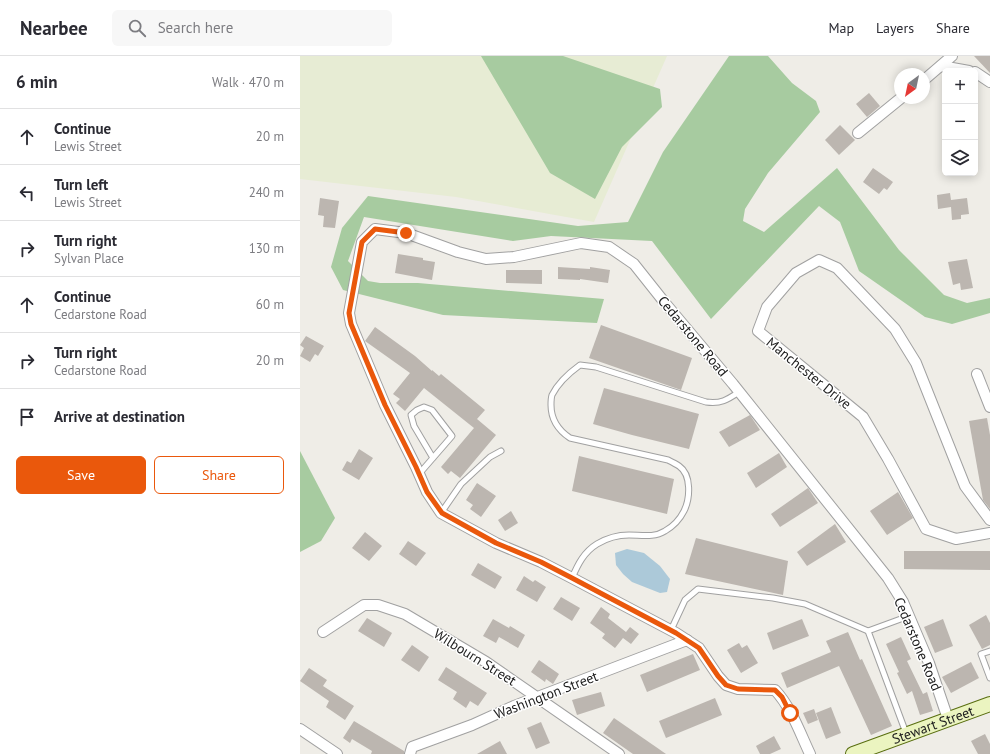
<!DOCTYPE html>
<meta charset="utf-8">
<style>
body{margin:0;font-family:"PT Sans",sans-serif;background:#f7f7f7;color:#2b2b33}
.controls{position:absolute;right:12px;top:12px;display:grid;overflow:hidden;border-radius:6px;box-shadow:0 2px 10px #0003}
.controls button{width:36px;height:36px;display:grid;place-items:center;padding:0;border:0;border-bottom:1px solid #e1e1e2;background:#fff;color:#2b2b33;font:20px sans-serif}
.compass{position:absolute;left:594px;top:12px;width:36px;height:36px;border-radius:50%;background:#fff;box-shadow:0 2px 10px #0003;rotate:213deg}
.stop{position:absolute;width:12px;height:12px;margin:-9px;border:3px solid #ea580c;border-radius:50%;background:#fff}
.stop.end{background:#ea580c;border-color:#fff;box-shadow:0 1px 4px #0008}
.list{margin:0;padding:0;list-style:none}
h2{display:flex;justify-content:space-between;align-items:center;height:52px;margin:0;padding:0 16px;font-size:17px}
h2 small{font-size:13px;font-weight:400;color:#7c7c81}
.list li{display:grid;grid-template-columns:26px 1fr auto;gap:12px;align-items:center;box-sizing:border-box;height:56px;padding:0 16px;border-top:1px solid #e1e1e2}
.list b{display:block;font-size:15px;white-space:nowrap}
.list p{margin:0;font-size:13px;white-space:nowrap;color:#7c7c81}
.list em{font-size:13px;font-style:normal;color:#7c7c81}
.actions{display:flex;gap:8px;padding:12px 16px}
.actions a{flex:1;padding:9px 0;border:1px solid #ea580c;border-radius:6px;text-align:center;font-size:14px;color:#ea580c}
.actions .main{background:#ea580c;color:#fff}
.icon{flex:none;width:22px;height:22px;fill:none;stroke:currentColor;stroke-width:2;stroke-linecap:round;stroke-linejoin:round}
.map{position:relative;flex:none;width:690px;height:698px;overflow:hidden}
header{display:flex;align-items:center;gap:24px;box-sizing:border-box;height:56px;padding:0 20px;background:#fff;border-bottom:1px solid #e1e1e2}
header strong{font-size:19px}
nav{display:flex;gap:22px;margin-inline-start:auto;font-size:14px}
.search{width:280px;height:36px;background:#f7f7f7;display:flex;align-items:center;gap:10px;box-sizing:border-box;padding:0 14px;border-radius:6px;color:#7c7c81;font-size:15px}
main{display:flex}
aside{flex:1;background:#fff}
.map>svg:first-child{display:block}
</style>
<header>
<strong>Nearbee</strong>
<div class="search"><svg class="icon" aria-label="search" viewBox="0 0 24 24"><circle cx="10" cy="10" r="6"/><path d="M15 15l6 6"/></svg>Search here</div>
<nav><a>Map</a><a>Layers</a><a>Share</a></nav>
</header>
<main>
<aside>
<h2>6 min<small>Walk · 470 m</small></h2>
<ul class="list">
<li><svg class="icon" aria-label="ahead" viewBox="0 0 24 24"><path d="M12 20V5M6 11l6-6 6 6"/></svg><div><b>Continue</b><p>Lewis Street</p></div><em>20 m</em></li>
<li><svg class="icon" aria-label="left" viewBox="0 0 24 24"><path d="M17 20v-9H6M10 6l-5 5 5 5"/></svg><div><b>Turn left</b><p>Lewis Street</p></div><em>240 m</em></li>
<li><svg class="icon" aria-label="right" viewBox="0 0 24 24"><path d="M7 20v-9h11M14 6l5 5-5 5"/></svg><div><b>Turn right</b><p>Sylvan Place</p></div><em>130 m</em></li>
<li><svg class="icon" aria-label="ahead" viewBox="0 0 24 24"><path d="M12 20V5M6 11l6-6 6 6"/></svg><div><b>Continue</b><p>Cedarstone Road</p></div><em>60 m</em></li>
<li><svg class="icon" aria-label="right" viewBox="0 0 24 24"><path d="M7 20v-9h11M14 6l5 5-5 5"/></svg><div><b>Turn right</b><p>Cedarstone Road</p></div><em>20 m</em></li>
<li><svg class="icon" aria-label="arrive" viewBox="0 0 24 24"><path d="M6 21V4h12l-3 4 3 4H6"/></svg><div><b>Arrive at destination</b></div></li>
</ul>
<div class="actions"><a class="main">Save</a><a>Share</a></div>
</aside>
<div class="map">
<svg width="690" height="698" viewBox="0 0 690 698">
<rect width="100%" height="100%" fill="#efede7"/>
<!-- farmland -->
<polygon fill="#e7ecd4" points="0,0 367,0 294,166 156,141 0,123"/>
<!-- forest -->
<g fill="#a7cba0">
<polygon points="181,0 263,0 360,33 362,51 322,91 295,143 250,117"/>
<polygon points="429,0 468,0 492,27 516,45 520,56 468,117 445,153 443,165 464,176 537,112 599,194 644,239 667,247 690,242 690,257 652,268 625,261 559,215 540,166 519,150 411,263 352,185 251,180 213,185 64,161 48,205 68,225 80,227 118,227 304,243 297,267 143,259 43,234 31,211 42,172 68,140 278,170 328,166 363,96"/>
<polygon points="0,395 35,462 21,485 0,496"/>
</g>
<!-- water -->
<polygon fill="#acc9d9" points="327,493 344,497 360,510 370,523 367,536 360,537 332,526 323,518 316,509 315,497"/>
<!-- building -->
<g fill="#bcb6b0">
<polygon points="674,0 690,0 690,17"/>
<polygon points="569,37 580,50 567,61 556,48"/>
<polygon points="540,69 555,84 539,99 525,84"/>
<polygon points="573,112 593,126 587,134 584,132 579,138 563,126"/>
<polygon points="650,137 651,144 667,142 669,158 661,159 661,163 652,164 651,151 638,153 637,139"/>
<polygon points="20,142 39,145 35,172 23,171 24,160 18,159"/>
<polygon points="98,198 123,202 123,204 135,206 132,224 95,217"/>
<polygon points="667,203 673,232 661,234 660,227 653,229 648,206"/>
<polygon points="258,211 290,213 290,211 310,214 308,227 280,223 280,224 258,223"/>
<polygon points="206,214 242,214 242,228 206,227"/>
<polygon points="301,269 392,302 381,334 289,302"/>
<polygon points="75,271 115,300 132,315 132,314 139,320 141,318 185,354 177,363 196,379 160,422 151,415 148,418 141,411 174,372 124,332 105,355 96,347 100,343 93,338 110,317 65,285"/>
<polygon points="6,280 24,290 18,300 15,298 10,306 0,300 4,292 0,289"/>
<polygon points="304,332 399,358 389,393 332,379 293,368"/>
<polygon points="450,359 460,374 429,391 419,376"/>
<polygon points="687,362 690,379 690,453 683,444 669,365"/>
<polygon points="59,393 73,402 59,424 42,414 47,405 51,407"/>
<polygon points="479,397 487,411 456,432 447,417"/>
<polygon points="279,400 374,423 367,458 272,435"/>
<polygon points="177,427 196,440 181,461 170,453 173,449 166,444"/>
<polygon points="508,432 518,447 480,471 471,458"/>
<polygon points="598,436 613,462 587,479 570,455"/>
<polygon points="211,455 218,467 205,475 198,464"/>
<polygon points="535,468 546,486 507,510 497,496"/>
<polygon points="65,476 82,490 69,505 52,492"/>
<polygon points="396,482 488,505 483,539 385,518"/>
<polygon points="108,485 126,497 116,510 99,498"/>
<polygon points="604,495 690,495 690,514 604,513"/>
<polygon points="178,507 202,521 195,533 171,519"/>
<polygon points="224,520 233,526 235,524 246,531 237,546 216,534"/>
<polygon points="261,541 280,552 272,565 253,553"/>
<polygon points="301,551 310,558 308,562 326,576 330,571 339,578 331,588 323,582 315,592 302,582 305,578 290,567"/>
<polygon points="686,559 690,567 690,589 682,593 669,569"/>
<polygon points="67,562 92,577 84,591 58,575"/>
<polygon points="193,563 209,572 210,570 225,579 218,592 199,581 196,587 183,580"/>
<polygon points="502,563 509,580 473,594 467,577"/>
<polygon points="643,563 653,590 635,597 624,571"/>
<polygon points="548,576 560,604 562,603 592,670 571,679 539,610 487,632 481,617 531,596 526,585"/>
<polygon points="601,581 611,603 607,605 623,638 627,636 633,655 620,659 612,635 607,638 597,617 599,616 586,588"/>
<polygon points="439,587 442,592 447,589 458,607 441,617 427,594"/>
<polygon points="112,589 129,601 119,616 101,604"/>
<polygon points="393,598 400,614 347,636 340,619"/>
<polygon points="239,604 259,618 253,628 246,623 245,626 231,616"/>
<polygon points="671,606 679,622 651,637 642,621"/>
<polygon points="146,611 187,637 178,650 170,645 166,652 153,643 157,636 138,624"/>
<polygon points="9,612 27,624 23,630 54,650 45,664 26,651 29,645 0,625"/>
<polygon points="301,636 305,650 277,659 272,644"/>
<polygon points="415,642 422,659 366,682 359,665"/>
<polygon points="531,651 541,677 526,683 516,657"/>
<polygon points="514,653 518,664 508,668 503,657"/>
<polygon points="314,662 356,691 366,698 333,698 303,677"/>
<polygon points="54,665 104,695 104,698 71,698 72,695 52,683 50,687 43,682"/>
<polygon points="241,666 250,687 236,693 227,672"/>
<polygon points="685,678 690,688 690,698 678,698 671,685"/>
<polygon points="474,680 481,693 470,698 460,698 456,690"/>
<polygon points="200,685 207,698 177,698"/>
</g>
<g fill="none" stroke-linecap="round" stroke-linejoin="round">
<!-- lane casing -->
<g stroke="#a1a1a1" stroke-width="7">
<g id="lane">
<polyline points="119,418 152,380 132,354 124,351 117,354 111,359 114,370 133,402"/>
<polyline points="141,457 161,428 190,401 201,395"/>
<path d="M272 522C278 508 284 496 297 488 307 482 317 479 329 479 341 479 354 482 365 475 372 471 380 463 384 455 390 443 392 419 379 410 376 408 372 406 368 404L270 382C258 374 251 364 251 349 251 346 251 342 252 339 258 327 269 317 280 309L296 311 406 346C421 348 427 344 439 336"/>
<polyline points="371,574 385,544 398,533 473,542 505,548 568,575"/>
<polyline points="690,595 681,598 690,622"/>
<polyline points="606,677 568,575 609,560"/>
</g>
</g>
<!-- street casing -->
<g stroke="#a1a1a1" stroke-width="12">
<g id="street">
<polyline points="641,10 669,15"/>
<polyline points="675,16 690,26"/>
<polyline points="624,24 652,0"/>
<polyline points="558,77 601,42"/>
<polyline points="677,318 690,351"/>
<polyline points="690,464 665,430 616,307 595,273 537,212 519,204 496,217 467,251 458,275 563,361 588,403 626,473 656,483 690,477"/>
<polyline points="23,576 64,549 78,549 105,558 186,606 319,698"/>
<polyline points="0,673 37,698"/>
<polyline points="110,698 112,691 172,669 214,650 387,584"/>
<path d="M510 698C500 677 491 651 475 634L438 633 426 629 418 620 399 592 376 577 272 522 241 506 196 487 141 457 127 436 116 411 85 349 51 268 49 257 62 186 75 173 106 177 158 196 186 203 214 201 281 187 309 191 334 208 365 247 433 328 588 522 603 546 629 607 648 663"/>
</g>
</g>
<!-- secondary casing -->
<g stroke="#596e10" stroke-width="16">
<g id="secondary">
<path id="s1" d="M553 698 690 648"/>
</g>
</g>
<!-- lane -->
<use href="#lane" stroke="#fff" stroke-width="5"/>
<!-- street -->
<use href="#street" stroke="#fff" stroke-width="10"/>
<!-- secondary -->
<use href="#secondary" stroke="#ebf4c0" stroke-width="14"/>
</g>
<g fill="none" stroke-linecap="round" stroke-linejoin="round">
<!-- route -->
<polyline stroke="#ea580c" stroke-width="5" points="106,177 75,173 62,186 49,257 51,268 85,349 116,411 127,436 142,457 196,487 241,506 272,522 376,577 399,592 418,620 426,629 438,633 475,634 482,641 490,657"/>
</g>
<g text-anchor="middle" dominant-baseline="central" stroke-width="3" stroke-linejoin="round" paint-order="stroke">
<!-- street labels -->
<g font-size="14" fill="#202020" stroke="#fff">
<text transform="translate(393 280) rotate(50)">Cedarstone Road</text>
<text transform="translate(509 317) rotate(39)">Manchester Drive</text>
<text transform="translate(618 588) rotate(67)">Cedarstone Road</text>
<text transform="translate(175 601) rotate(32)">Wilbourn Street</text>
<text transform="translate(246 639) rotate(-21)">Washington Street</text>
<text stroke="none"><textPath href="#s1" startOffset="85">Stewart Street</textPath></text>
</g>
</g>
</svg>
<div class="controls">
<button>+</button>
<button>−</button>
<button><svg class="icon" aria-label="layers" viewBox="0 0 24 24"><path d="M12 4l9 5-9 5-9-5zM3 14l9 5 9-5"/></svg></button>
</div>
<svg class="compass" viewBox="-18 -18 36 36"><path d="M0-13l5 13h-10z" fill="#e53935"/><path d="M0 13l5-13h-10z" fill="#7c7c81"/></svg>
<div class="stop" style="left:490px;top:657px"></div>
<div class="stop end" style="left:106px;top:177px"></div>
</div>
</main>
